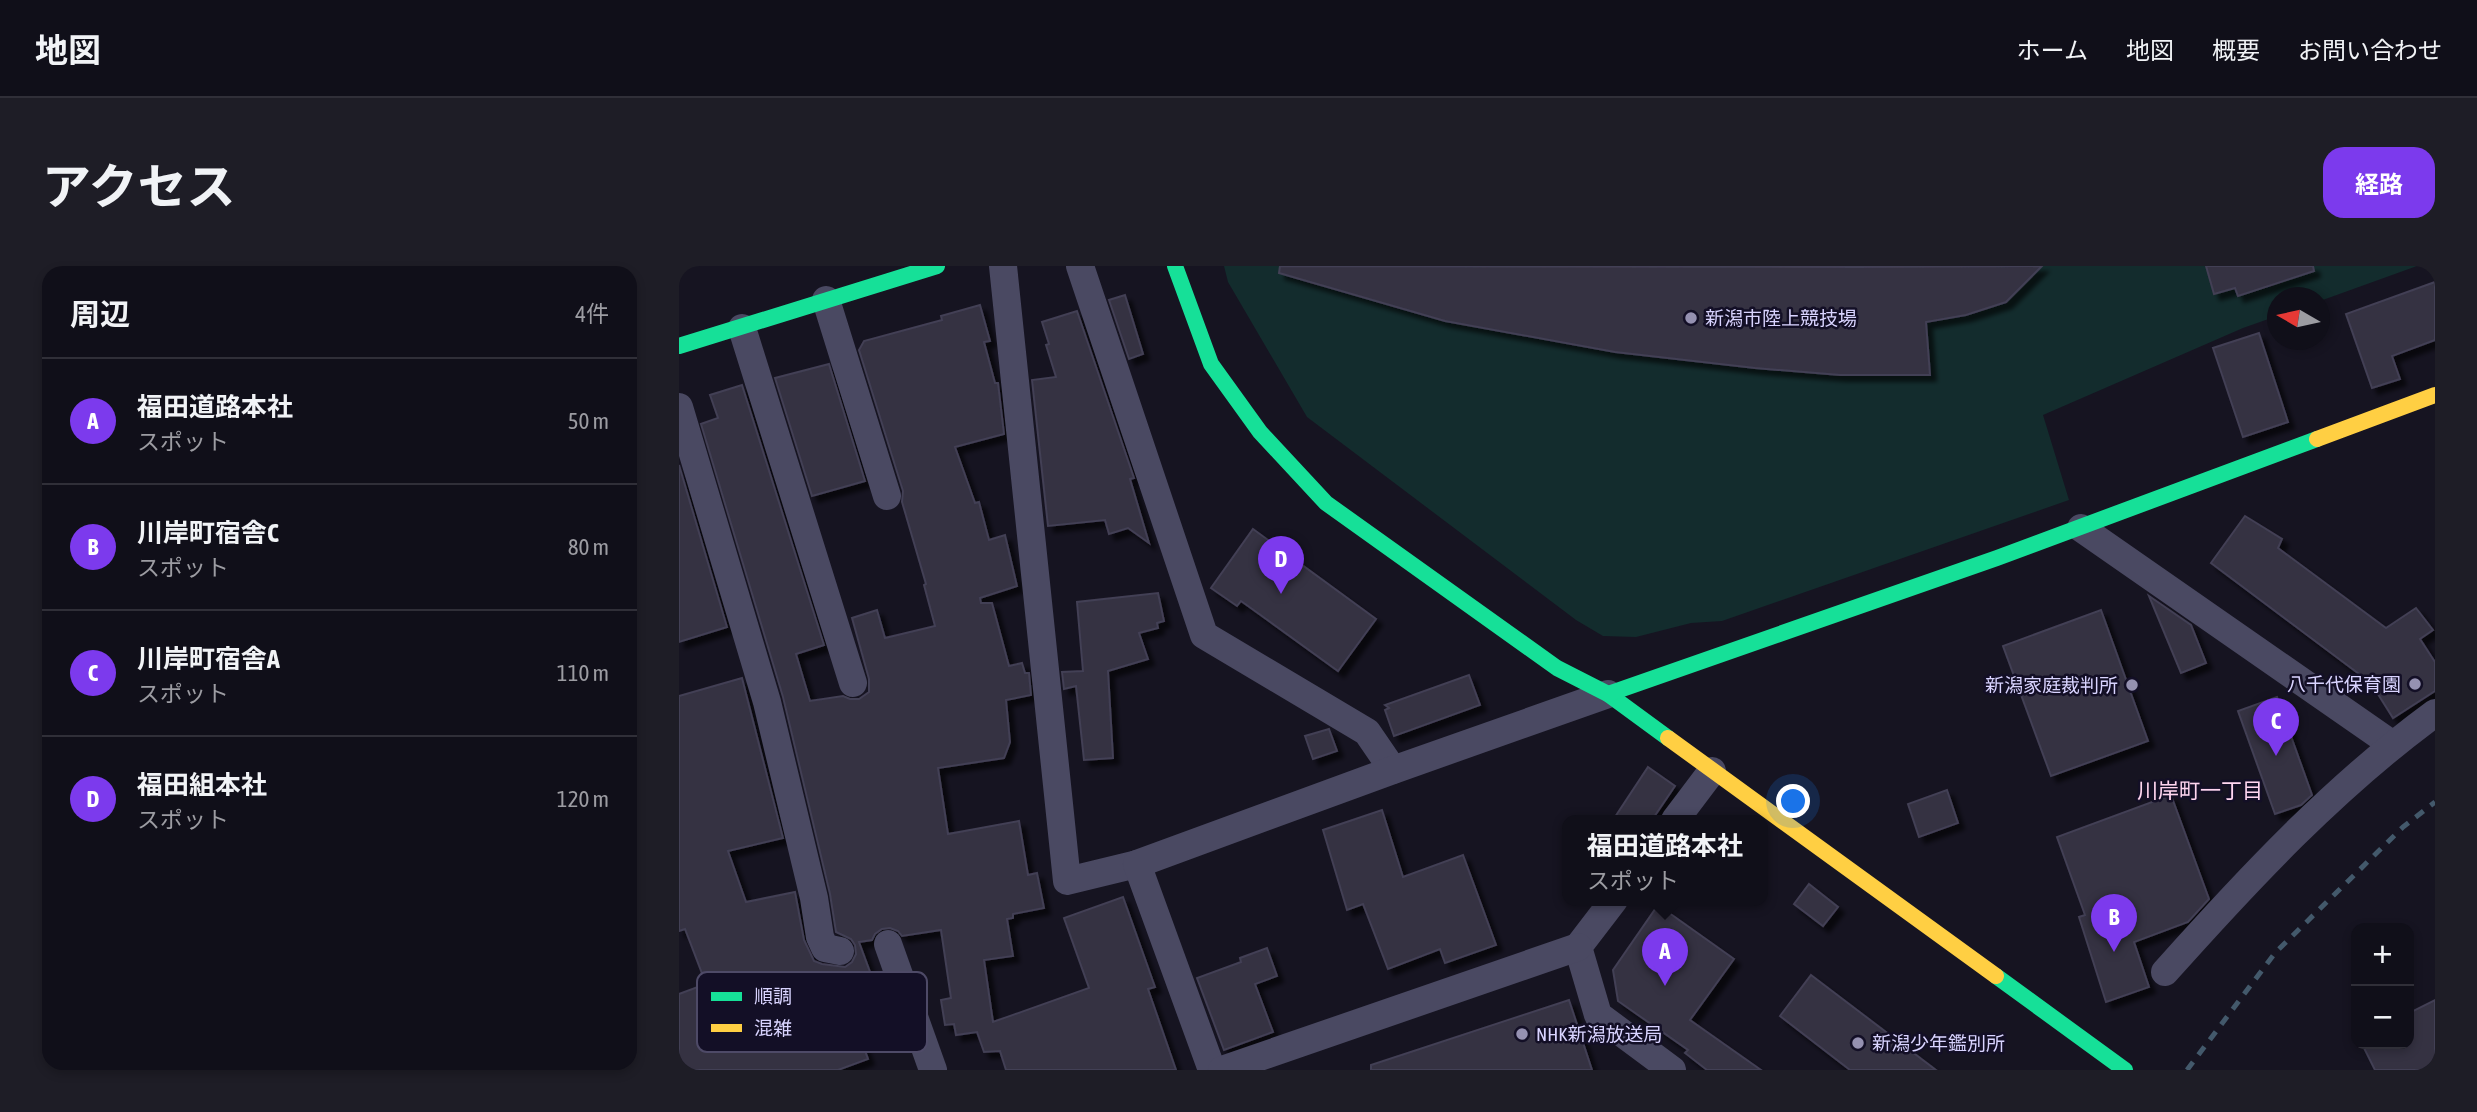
<!DOCTYPE html>
<html lang="ja">
<meta charset="utf-8">
<style>
body{margin:0;font-family:"Asap Condensed","Noto Sans JP",sans-serif;background:#1e1d26;color:#f1f3f6}
.controls{position:absolute;right:21px;bottom:21px;display:grid;overflow:hidden;border-radius:14px;box-shadow:0 4px 10px #0003}
.controls button{width:63px;height:63px;display:grid;place-items:center;padding:0;border:0;border-bottom:2px solid #302f38;background:#100f19;color:#f1f3f6;font:35px sans-serif}
.compass{position:absolute;left:1588px;top:21px;width:63px;height:63px;border-radius:50%;background:#100f19;box-shadow:0 4px 10px #0003;rotate:279deg}
.you{position:absolute;left:1115px;top:536px;width:24px;height:24px;margin:-18px;border:5px solid #fff;border-radius:50%;background:#1a73e8;box-shadow:0 0 0 10px #1a73e833}
.badge{display:grid;place-items:center;width:46px;height:46px;border-radius:50%;background:#7c3aed;color:#fff;font-size:23px;font-weight:700}
.pin{position:absolute;translate:-50% -58px;filter:drop-shadow(0 2px 4px #0008)}
.pin::after{content:'';position:absolute;top:37px;width:24px;height:21px;background:inherit;clip-path:polygon(0 0,100% 0,50% 100%)}
.popup{position:absolute;left:883px;top:549px;width:206px;height:91px;box-sizing:border-box;display:grid;place-content:center;border-radius:14px;background:#100f19;filter:drop-shadow(0 2px 5px #0005);font-size:23px;white-space:nowrap;color:#9c9ca2}
.popup b{font-size:26px;color:#f1f3f6}
.popup::after{content:'';position:absolute;left:50%;top:100%;margin-left:-14px;border:14px solid transparent;border-top-color:#100f19}
.list{margin:0;padding:0;list-style:none}
h2{display:flex;justify-content:space-between;align-items:center;height:91px;margin:0;padding:0 28px;font-size:30px}
h2 small{font-size:23px;font-weight:400;color:#9c9ca2}
.list li{display:grid;grid-template-columns:46px 1fr auto;gap:21px;align-items:center;box-sizing:border-box;height:126px;padding:0 28px;border-top:2px solid #302f38}
.list b{display:block;font-size:26px;white-space:nowrap}
.list p{margin:0;font-size:23px;white-space:nowrap;color:#9c9ca2}
.list em{font-size:23px;font-style:normal;color:#9c9ca2}
.map{position:relative;flex:none;width:1756px;height:804px;overflow:hidden;border-radius:21px}
header{display:flex;align-items:center;gap:42px;box-sizing:border-box;height:98px;padding:0 35px;background:#100f19;border-bottom:2px solid #302f38}
header strong{font-size:33px}
nav{display:flex;gap:38px;margin-inline-start:auto;font-size:24px}
.intro{display:flex;align-items:center;justify-content:space-between;box-sizing:border-box;height:168px;padding:0 42px}
h1{margin:0;font-size:49px}
.button{padding:18px 32px;border-radius:21px;background:#7c3aed;color:#fff;font-size:24px;font-weight:700}
main{display:flex;gap:42px;padding:0 42px}
aside{flex:1;background:#100f19;border-radius:21px;box-shadow:0 4px 10px #0003}
.map>svg:first-child{display:block}
</style>
<header>
<strong>地図</strong>
<nav><a>ホーム</a><a>地図</a><a>概要</a><a>お問い合わせ</a></nav>
</header>
<div class="intro"><h1>アクセス</h1><a class="button">経路</a></div>
<main>
<aside>
<h2>周辺<small>4件</small></h2>
<ul class="list">
<li><span class="badge">A</span><div><b>福田道路本社</b><p>スポット</p></div><em>50 m</em></li>
<li><span class="badge">B</span><div><b>川岸町宿舎C</b><p>スポット</p></div><em>80 m</em></li>
<li><span class="badge">C</span><div><b>川岸町宿舎A</b><p>スポット</p></div><em>110 m</em></li>
<li><span class="badge">D</span><div><b>福田組本社</b><p>スポット</p></div><em>120 m</em></li>
</ul>
</aside>
<div class="map">
<svg width="1756" height="804" viewBox="0 0 1756 804">
<defs>
<filter id="shadow"><feDropShadow dx="6" dy="6" stdDeviation="2" flood-color="#0009"/></filter>
</defs>
<rect width="100%" height="100%" fill="#161421"/>
<!-- green -->
<polygon fill="#132c2d" points="545,0 1738,0 1641,35 1640,32 1598,32 1598,50 1564,62 1364,149 1390,234 1043,355 1012,357 957,371 924,370 897,354 628,151 549,16"/>
<!-- building -->
<g fill="#343243" stroke="#433f54" stroke-width="2" filter="url(#shadow)">
<polygon points="601,0 1179,1 1363,0 1327,36 1287,49 1247,56 1251,109 1161,109 1076,102 936,86 766,55 600,7"/>
<polygon points="1527,0 1634,0 1635,5 1559,30 1556,22 1535,28"/>
<polygon points="1756,16 1756,74 1713,90 1721,113 1693,122 1667,48"/>
<polygon points="446,29 464,88 450,93 430,34"/>
<polygon points="301,39 311,75 305,76 316,117 319,117 325,168 276,181 296,237 300,236 310,274 326,269 338,320 301,332 302,337 313,337 330,400 343,397 346,407 350,407 352,429 327,434 331,476 325,492 259,502 269,568 340,555 349,609 358,607 365,642 334,648 334,652 328,653 334,690 305,694 314,756 410,722 385,652 444,631 476,721 469,723 497,804 327,804 321,785 305,786 298,766 277,769 275,758 266,759 262,734 272,732 262,664 223,670 219,665 211,662 203,663 196,668 193,674 180,676 198,725 168,735 189,793 159,804 0,804 0,728 27,718 6,663 0,665 0,430 63,412 104,572 49,585 67,636 116,626 125,674 135,695 143,698 166,701 173,696 177,688 176,679 172,673 157,666 151,628 104,431 22,158 39,152 31,129 63,119 145,379 117,388 131,435 164,430 171,433 180,433 190,426 190,413 173,352 198,344 206,372 256,360 245,319 247,318 223,236 224,225 180,84 185,75 263,54 262,50"/>
<polygon points="398,45 455,212 451,213 470,277 449,262 430,268 426,254 369,260 353,114 377,111 367,79 370,78 363,56"/>
<polygon points="1580,67 1609,156 1564,171 1534,82"/>
<polygon points="150,98 186,215 133,230 96,112"/>
<polygon points="0,199 48,361 0,376"/>
<polygon points="1566,250 1603,273 1599,282 1707,362 1737,342 1754,364 1741,373 1756,396 1756,425 1714,452 1692,417 1532,297"/>
<polygon points="574,263 697,353 659,405 562,335 558,340 532,322"/>
<polygon points="479,327 485,355 478,357 479,362 460,367 469,393 429,405 434,492 405,494 397,420 385,423 383,406 404,405 398,336"/>
<polygon points="1470,330 1512,359 1527,397 1502,407"/>
<polygon points="1422,344 1469,475 1372,510 1324,380"/>
<polygon points="790,409 801,439 715,470 706,444 710,442 706,439"/>
<polygon points="1598,431 1633,529 1622,539 1596,548 1559,445"/>
<polygon points="650,463 658,485 634,493 626,470"/>
<polygon points="969,501 996,520 973,554 934,554"/>
<polygon points="1268,524 1279,557 1240,571 1229,538"/>
<polygon points="1492,529 1530,633 1509,656 1455,676 1470,721 1427,736 1400,651 1406,649 1378,571"/>
<polygon points="703,544 724,611 784,589 817,679 766,697 761,683 709,703 684,638 668,644 644,564"/>
<polygon points="1130,618 1159,641 1144,660 1115,638"/>
<polygon points="979,639 1055,693 1011,754 1082,804 1028,804 1006,787 1009,784 939,735 934,704"/>
<polygon points="588,682 598,710 576,718 594,766 545,784 518,712 562,696 561,692"/>
<polygon points="1132,709 1257,804 1171,804 1101,750"/>
<polygon points="890,734 913,804 692,804 692,799"/>
<polygon points="1756,734 1756,804 1696,804 1683,778 1730,778 1730,747"/>
</g>
<g fill="none" stroke-linecap="round" stroke-linejoin="round">
<!-- street -->
<g stroke="#4a4962" stroke-width="28">
<polyline points="324,0 388,615 458,598"/>
<polyline points="401,0 525,369 688,466 714,504"/>
<polyline points="147,34 208,230"/>
<polyline points="63,62 174,417"/>
<polyline points="0,141 88,436 135,632 141,671 146,682 161,685"/>
<polyline points="1402,262 1714,479"/>
<polyline points="996,554 1033,505"/>
<polyline points="935,634 899,681 919,749 993,804"/>
<polyline points="209,678 254,804"/>
<path d="M1486 706C1569 613 1655 521 1756 447"/>
<polyline points="533,804 458,598 714,504 929,428"/>
<polyline points="543,804 899,681"/>
</g>
<!-- fast -->
<g stroke="#16e098" stroke-width="16">
<polyline points="496,0 532,98 581,166 647,237 878,402 929,428 989,472"/>
<polyline points="0,80 258,0"/>
<polyline points="929,428 1318,292 1638,173"/>
<polyline points="1317,710 1446,804"/>
</g>
<!-- slow -->
<g stroke="#ffcf43" stroke-width="16">
<polyline points="1638,173 1756,129"/>
<polyline points="989,472 1317,710"/>
</g>
<!-- rail -->
<polyline stroke="#43596b" stroke-width="5" stroke-dasharray="10 9" stroke-linecap="butt" points="1508,804 1596,687 1724,561 1756,536"/>
</g>
<!-- markers -->
<g fill="#9591b1" stroke="#130f26" stroke-width="2.5">
<circle cx="1012" cy="52" r="7"/>
<circle cx="1736" cy="418" r="7"/>
<circle cx="1453" cy="419" r="7"/>
<circle cx="843" cy="768" r="7"/>
<circle cx="1179" cy="777" r="7"/>
</g>
<g text-anchor="middle" dominant-baseline="central" stroke-width="5" stroke-linejoin="round" paint-order="stroke">
<!-- poi labels -->
<g font-size="19" fill="#d9d4ff" stroke="#130f26" text-anchor="start">
<text x="1026" y="52">新潟市陸上競技場</text>
<text x="1722" y="418" text-anchor="end">八千代保育園</text>
<text x="1439" y="419" text-anchor="end">新潟家庭裁判所</text>
<text x="857" y="768">NHK新潟放送局</text>
<text x="1193" y="777">新潟少年鑑別所</text>
</g>
<!-- neighbourhood labels -->
<g font-size="21" fill="#ffd6f0" stroke="#130f26">
<text x="1521" y="524">川岸町一丁目</text>
</g>
</g>
<!-- legend -->
<rect x="18" y="706" width="230" height="80" rx="10" fill="#130f26" stroke="#4e4a67" stroke-width="2"/>
<rect x="32" y="726" width="31" height="9" fill="#16e098"/>
<rect x="32" y="758" width="31" height="8" fill="#ffcf43"/>
<g font-size="19" fill="#d9d4ff">
<text x="75" y="737">順調</text>
<text x="75" y="769">混雑</text>
</g>
</svg>
<div class="controls">
<button>+</button>
<button>−</button>
</div>
<svg class="compass" viewBox="-18 -18 36 36"><path d="M0-13l5 13h-10z" fill="#e53935"/><path d="M0 13l5-13h-10z" fill="#9c9ca2"/></svg>
<div class="you"></div>
<div class="pin badge" style="left:986px;top:720px">A</div>
<div class="popup"><b>福田道路本社</b>スポット</div>
<div class="pin badge" style="left:1435px;top:686px">B</div>
<div class="pin badge" style="left:1597px;top:490px">C</div>
<div class="pin badge" style="left:602px;top:328px">D</div>
</div>
</main>
